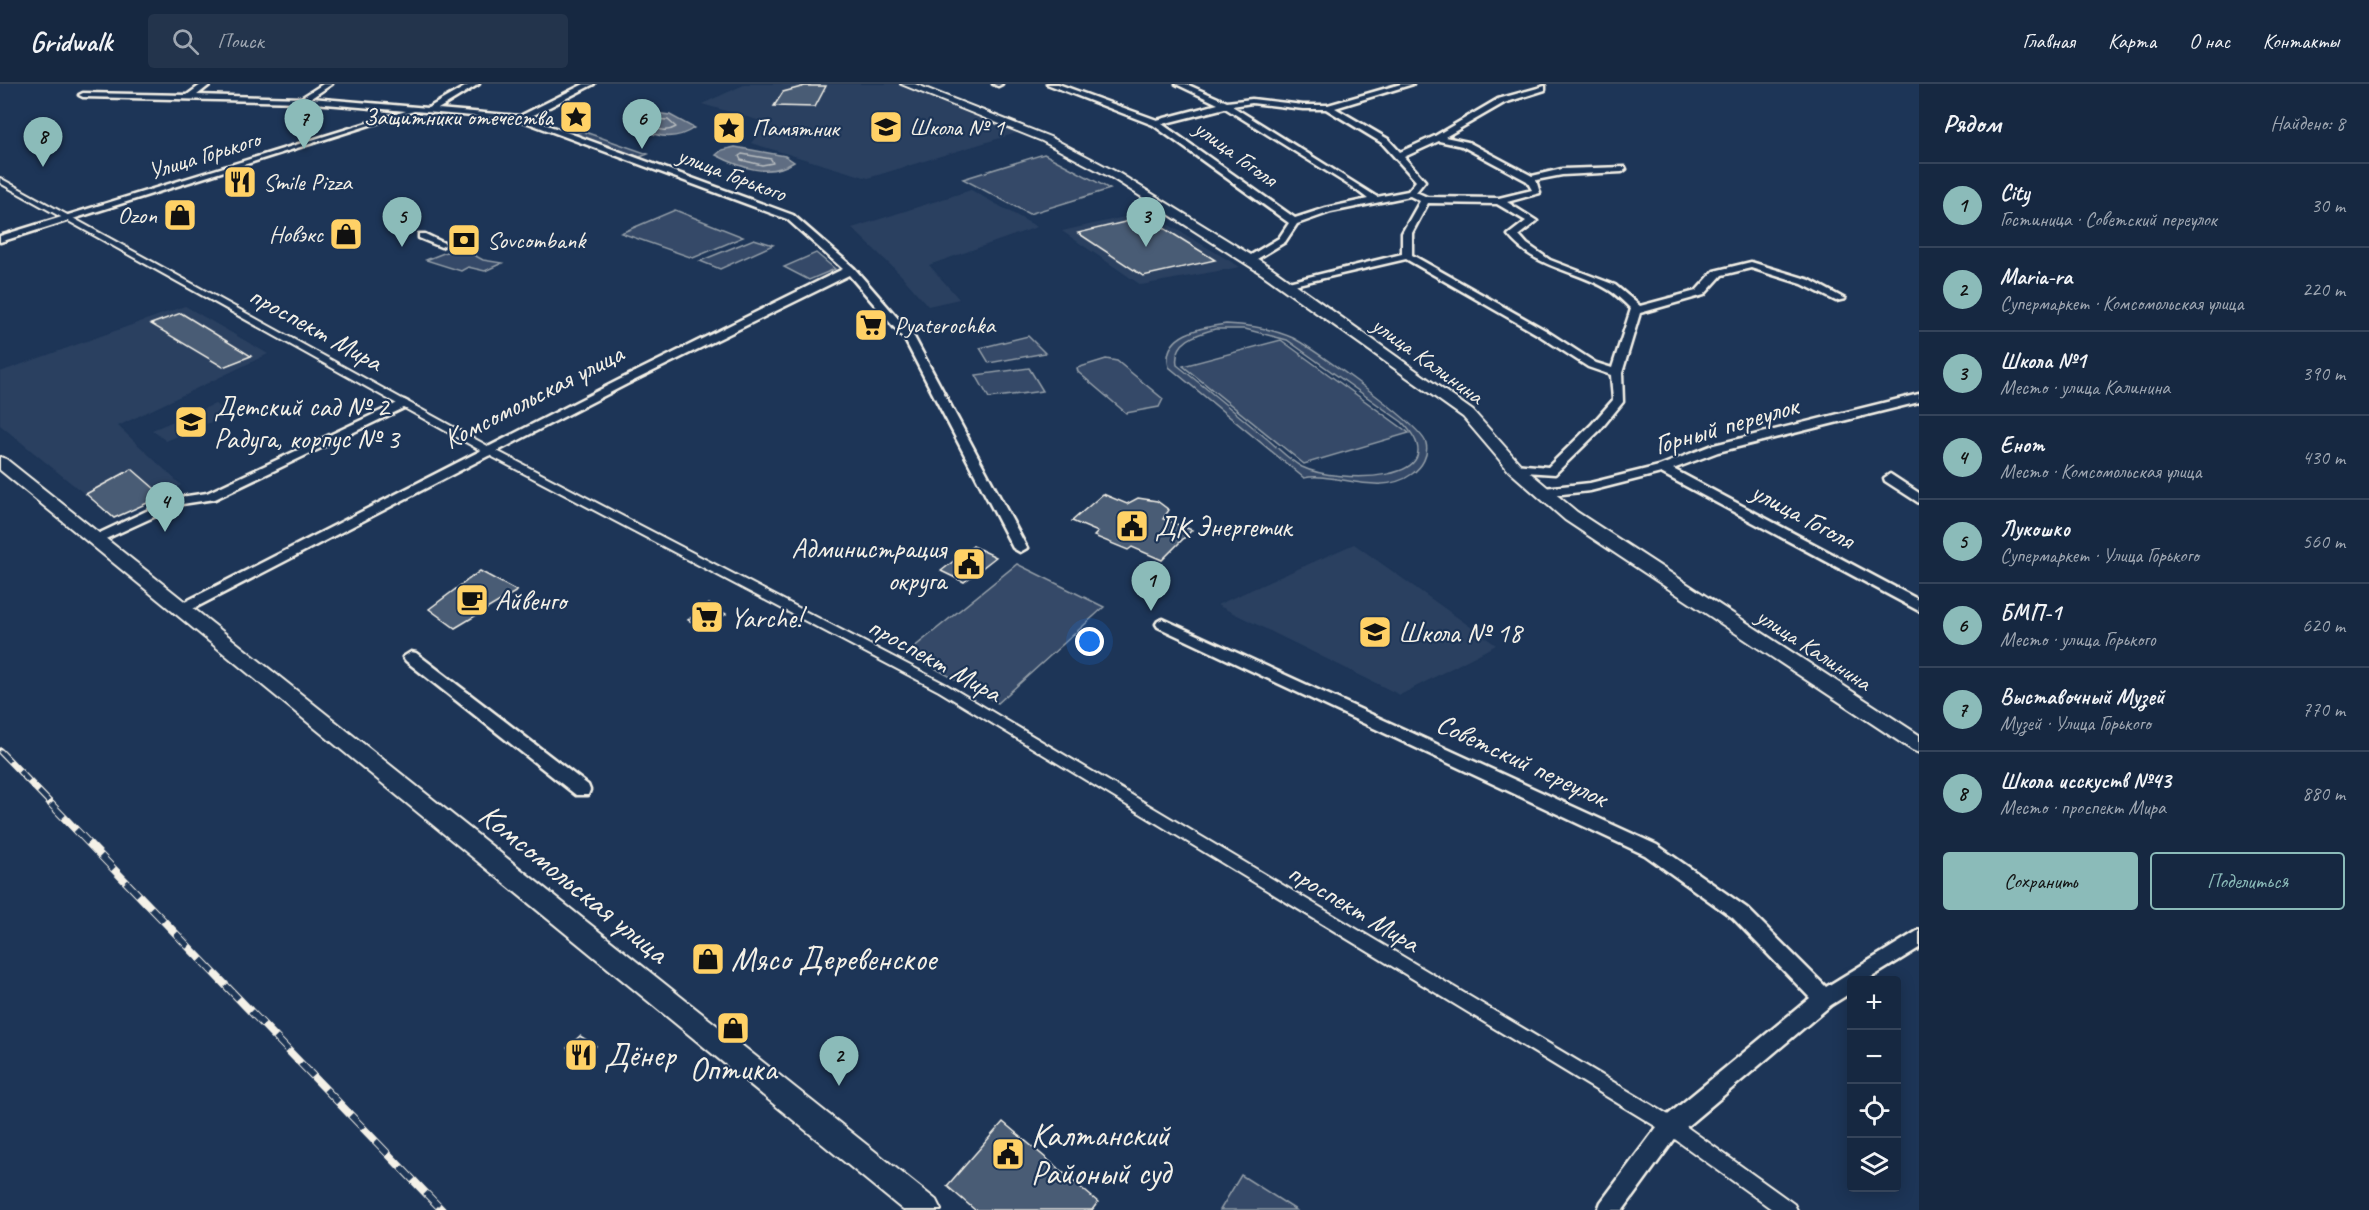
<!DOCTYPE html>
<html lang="ru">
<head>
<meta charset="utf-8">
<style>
	:root { --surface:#162841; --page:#23344c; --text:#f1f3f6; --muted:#9ea6b1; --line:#35445a; --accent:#8bbbb9 }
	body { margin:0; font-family:Caveat,sans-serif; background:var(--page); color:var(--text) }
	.controls { position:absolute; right:18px; bottom:18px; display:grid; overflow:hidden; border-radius:6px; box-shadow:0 3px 15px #0003 }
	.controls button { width:54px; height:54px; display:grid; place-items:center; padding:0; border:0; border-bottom:2px solid var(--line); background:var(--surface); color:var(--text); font:30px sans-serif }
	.you { position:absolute; left:1090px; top:558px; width:21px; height:21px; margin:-15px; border:4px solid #fff; border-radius:50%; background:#1a73e8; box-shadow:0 0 0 9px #1a73e833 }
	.badge { display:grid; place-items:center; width:39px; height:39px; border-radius:50%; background:var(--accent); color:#111; font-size:20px; font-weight:700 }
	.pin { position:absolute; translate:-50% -50px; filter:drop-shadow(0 2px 3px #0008) }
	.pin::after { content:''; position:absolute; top:32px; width:21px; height:18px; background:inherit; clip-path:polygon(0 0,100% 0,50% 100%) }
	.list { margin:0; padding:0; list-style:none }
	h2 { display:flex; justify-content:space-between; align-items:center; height:78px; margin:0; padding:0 24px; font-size:26px }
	h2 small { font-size:20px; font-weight:400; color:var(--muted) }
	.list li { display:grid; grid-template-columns:39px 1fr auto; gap:18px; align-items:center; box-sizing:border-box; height:84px; padding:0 24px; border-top:2px solid var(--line) }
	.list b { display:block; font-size:22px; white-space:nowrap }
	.list p { margin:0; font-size:20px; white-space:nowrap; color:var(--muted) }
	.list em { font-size:20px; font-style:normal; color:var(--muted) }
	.actions { display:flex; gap:12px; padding:18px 24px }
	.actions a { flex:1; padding:14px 0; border:2px solid var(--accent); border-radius:6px; text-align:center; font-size:21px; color:var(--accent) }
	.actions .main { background:var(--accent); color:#111 }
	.icon { flex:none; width:33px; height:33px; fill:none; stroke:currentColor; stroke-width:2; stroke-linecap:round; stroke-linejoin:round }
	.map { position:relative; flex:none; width:1919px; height:1126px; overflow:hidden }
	header { display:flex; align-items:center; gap:36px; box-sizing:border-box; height:84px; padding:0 30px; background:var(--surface); border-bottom:2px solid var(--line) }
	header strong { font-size:28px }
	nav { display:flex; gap:33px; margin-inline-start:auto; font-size:21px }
	.search { width:420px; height:54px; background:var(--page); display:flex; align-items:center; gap:15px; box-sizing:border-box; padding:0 21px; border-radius:6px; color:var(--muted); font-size:22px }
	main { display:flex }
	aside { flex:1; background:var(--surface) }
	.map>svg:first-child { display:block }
</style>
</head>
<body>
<header>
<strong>Gridwalk</strong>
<div class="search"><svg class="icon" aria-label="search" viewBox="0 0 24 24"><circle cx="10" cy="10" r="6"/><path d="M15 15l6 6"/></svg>Поиск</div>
<nav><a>Главная</a><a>Карта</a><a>О нас</a><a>Контакты</a></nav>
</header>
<main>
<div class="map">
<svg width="1919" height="1126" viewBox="0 0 1919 1126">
	<rect width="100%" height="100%" fill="#1d3557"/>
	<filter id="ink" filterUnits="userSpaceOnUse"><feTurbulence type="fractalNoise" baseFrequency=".0167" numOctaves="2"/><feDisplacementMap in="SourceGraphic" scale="12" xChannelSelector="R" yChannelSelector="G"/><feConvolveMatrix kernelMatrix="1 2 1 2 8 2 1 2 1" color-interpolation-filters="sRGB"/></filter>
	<g filter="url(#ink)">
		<g fill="#2a4060">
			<polygon points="746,0 900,0 1020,48 868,94 751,59 768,39 702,20"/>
			<polygon points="971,106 1037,143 929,181 959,215 928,222 901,191 852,144"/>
			<polygon points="1147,128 1240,183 1141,201 1062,147"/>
			<polygon points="185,222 268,270 118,342 181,401 114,434 0,341 0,288"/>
			<polygon points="215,320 230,330 166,357 152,346"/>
			<polygon points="1354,460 1496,561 1400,611 1217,521"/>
		</g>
		<g fill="#354a67" stroke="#949ea8" stroke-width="1.5" fill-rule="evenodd">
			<polygon points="582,47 648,70 640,73 573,51"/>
			<polygon points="1044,70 1110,105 1029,130 963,95"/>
			<polygon points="675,126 743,153 693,174 621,149"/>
			<polygon points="754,155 773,161 720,185 700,177"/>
			<polygon points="459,163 483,176 502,179 485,187 468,183 461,187 426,176"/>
			<polygon points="816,169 835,185 809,196 784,183"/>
			<path d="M1226 240C1249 241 1271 244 1293 254 1314 265 1420 340 1426 359 1429 371 1422 383 1412 390 1379 414 1334 387 1304 394L1169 283C1161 250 1202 243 1226 240ZM1215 245H1245L1287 256 1402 338C1462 400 1336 400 1302 383 1289 376 1277 363 1266 354 1236 329 1207 305 1177 281 1173 257 1197 250 1215 245Z"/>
			<polygon points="1028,252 1045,269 989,279 980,264"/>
			<polygon points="1281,256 1409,349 1304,380 1183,282"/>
			<polygon points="1106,275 1117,277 1163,315 1159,323 1126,329 1078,288 1077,284"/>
			<polygon points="1029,284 1043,307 989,314 976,291"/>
			<polygon points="1017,480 1104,523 998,619 907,569"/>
			<polygon points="1241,1091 1296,1126 1220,1126"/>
		</g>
		<g fill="#5e6d82" stroke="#9aa2ab" stroke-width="1.5">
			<path d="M654 29 670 31 694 44C674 58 649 54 633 36Z"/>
			<path d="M735 63 785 72 794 78C769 94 741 84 716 71L722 66Z"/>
		</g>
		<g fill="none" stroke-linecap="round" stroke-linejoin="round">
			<g stroke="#b8bcbf" stroke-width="1.5">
				<path d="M651 35 668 36 676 43C666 49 658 46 649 40Z"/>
				<polygon points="742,70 771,75 773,79 762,81 741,76 739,72"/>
			</g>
		</g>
		<g fill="#485b74" stroke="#f4f1e8" stroke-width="1.5">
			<polygon points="805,2 826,2 815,23 774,22 783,8"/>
			<polygon points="1146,133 1215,176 1143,192 1078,149"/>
			<polygon points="181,229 251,272 223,283 151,240"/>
			<polygon points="132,385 163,412 114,434 86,410"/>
			<polygon points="1103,410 1127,420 1138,414 1157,417 1169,426 1163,435 1192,446 1162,476 1132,463 1128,466 1094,452 1098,448 1072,437"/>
			<polygon points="973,462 996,473 964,498 941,487"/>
			<polygon points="480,487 517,507 455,544 429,525"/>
			<polygon points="709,520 726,530 705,545 688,536"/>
			<polygon points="580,952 596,962 581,977 567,964"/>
			<polygon points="1003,1038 1098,1118 1092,1126 975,1126 947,1102"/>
		</g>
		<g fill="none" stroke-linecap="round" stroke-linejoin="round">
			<defs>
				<polygon id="pedestrian" points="0,94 495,366 947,601 1677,1036 1794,1120 1797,1126 1773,1126 1665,1048 939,607 487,370 0,99"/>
				<g id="minor">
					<polygon points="202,0 211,0 197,11 301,14 323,0 332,0 311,14 428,24 470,0 479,0 438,25 520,32 584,0 594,0 528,34 793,131 854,184 914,253 1027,464 1020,468 1013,464 905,256 849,191 627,300 185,529 175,529 173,526 175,523 619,296 843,185 787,135 520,36 414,27 0,158 0,152 406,27 303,18 83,13 79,11 83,9 187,11"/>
					<polygon points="993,0 1002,0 998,2"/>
					<path d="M1047 0H1058L1157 36 1218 20 1176 0H1186L1227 18 1252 15 1303 21H1328L1401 0H1413L1335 24 1388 55 1400 68 1435 52 1498 15 1545 2V6L1504 19 1445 53 1468 58 1532 92 1562 85 1625 83 1626 85 1622 88 1562 91 1536 96 1540 109 1507 118 1537 137 1519 151 1527 160 1550 176 1615 201 1640 222 1696 207 1714 187 1751 178 1810 196 1845 215 1836 217 1802 200 1751 184 1722 191 1704 211 1640 229 1622 289 1623 318 1600 346 1555 390 1511 387 1509 384 1515 380 1548 383 1592 340 1613 316 1611 291 1588 283 1537 250 1406 175 1285 203 1280 200 1402 170V149L1420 117 1410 112 1331 128 1297 140 1285 158 1252 178H1246V174L1279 154 1289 139 1153 41ZM1252 19 1303 25H1326L1382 59 1416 97 1408 107 1377 113 1232 22ZM1225 24 1355 105 1368 115 1326 124 1295 134 1162 40ZM1439 57 1462 62 1527 97 1532 106 1499 114 1427 113 1416 108 1425 97 1404 73ZM1428 119 1497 120 1526 137 1508 151C1535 185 1575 185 1609 206 1617 211 1624 218 1631 225L1612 284 1596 279 1545 246 1412 171V149Z"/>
					<polygon points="419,150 425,150 446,160 441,163 419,154"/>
					<polygon points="1919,310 1919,318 1718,368 1673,385 1919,516 1919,527 1661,389 1590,407 1544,412 1538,408 1544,404 1590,399 1659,382 1710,362"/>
					<polygon points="404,316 408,318 408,322 215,415 182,420 99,458 89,458 87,455 174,414 207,409"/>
					<polygon points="1890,390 1919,409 1919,419 1885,397 1884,394"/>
					<polygon points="1163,535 1657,761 1747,824 1826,903 1919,846 1919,864 1867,896 1852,896 1852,908 1831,921 1679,1049 1623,1126 1598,1126 1601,1118 1663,1035 1810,914 1733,834 1645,771 1158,543 1156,540 1158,537"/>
					<polygon points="411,568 416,569 588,701 590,706 588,711 576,711 406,577 403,573"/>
				</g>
				<g id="tertiary">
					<polygon points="901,0 915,0 1050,53 1120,90 1272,184 1473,327 1521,381 1577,428 1919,651 1919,669 1912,666 1565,436 1509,387 1463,333 1262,190 1112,94 1042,57"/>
					<polygon points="0,373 6,375 936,1116 941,1126 903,1126 0,386"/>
				</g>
			</defs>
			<use href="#pedestrian" stroke="#f4f1e8" stroke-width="4"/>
			<use href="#minor" stroke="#f4f1e8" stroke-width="5"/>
			<use href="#tertiary" stroke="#f4f1e8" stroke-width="4"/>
			<use href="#pedestrian" fill="#1d3557" fill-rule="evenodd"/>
			<use href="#minor" fill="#1d3557" fill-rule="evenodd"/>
			<use href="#tertiary" fill="#1d3557" fill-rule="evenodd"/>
			<defs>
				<polyline id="rail-far1" points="0,667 53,722"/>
				<polyline id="rail" points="51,720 442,1126"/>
			</defs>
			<use href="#rail-far1" stroke="#f4f1e8" stroke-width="7"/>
			<use href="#rail" stroke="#f4f1e8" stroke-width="8"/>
			<use href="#rail-far1" stroke="#1d3557" stroke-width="4.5" stroke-dasharray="14" stroke-linecap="butt"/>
			<use href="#rail" stroke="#1d3557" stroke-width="6" stroke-dasharray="18" stroke-linecap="butt"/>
		</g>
	</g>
	<defs>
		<symbol id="sight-square" viewBox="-11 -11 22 22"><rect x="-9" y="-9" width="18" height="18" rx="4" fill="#ffd166" stroke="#1d3557"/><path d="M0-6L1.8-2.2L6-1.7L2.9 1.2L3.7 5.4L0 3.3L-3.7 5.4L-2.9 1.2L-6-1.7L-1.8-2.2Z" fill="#111"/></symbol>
		<symbol id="school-square" viewBox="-11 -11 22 22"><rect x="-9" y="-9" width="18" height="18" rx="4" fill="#ffd166" stroke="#1d3557"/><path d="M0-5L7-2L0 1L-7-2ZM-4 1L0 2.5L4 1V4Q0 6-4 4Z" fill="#111"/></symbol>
		<symbol id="restaurant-square" viewBox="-11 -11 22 22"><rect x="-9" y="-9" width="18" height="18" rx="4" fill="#ffd166" stroke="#1d3557"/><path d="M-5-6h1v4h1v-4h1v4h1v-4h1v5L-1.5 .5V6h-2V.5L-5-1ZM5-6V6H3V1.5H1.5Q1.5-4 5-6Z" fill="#111"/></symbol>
		<symbol id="shop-square" viewBox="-11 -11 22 22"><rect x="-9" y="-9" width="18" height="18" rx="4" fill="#ffd166" stroke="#1d3557"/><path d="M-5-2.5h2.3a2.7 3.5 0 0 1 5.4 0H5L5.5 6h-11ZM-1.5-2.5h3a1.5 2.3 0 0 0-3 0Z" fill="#111"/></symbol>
		<symbol id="bank-square" viewBox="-11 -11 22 22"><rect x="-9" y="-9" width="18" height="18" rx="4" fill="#ffd166" stroke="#1d3557"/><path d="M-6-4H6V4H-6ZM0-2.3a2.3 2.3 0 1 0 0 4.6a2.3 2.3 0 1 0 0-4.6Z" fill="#111"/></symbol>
		<symbol id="supermarket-square" viewBox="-11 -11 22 22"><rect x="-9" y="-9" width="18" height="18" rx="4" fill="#ffd166" stroke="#1d3557"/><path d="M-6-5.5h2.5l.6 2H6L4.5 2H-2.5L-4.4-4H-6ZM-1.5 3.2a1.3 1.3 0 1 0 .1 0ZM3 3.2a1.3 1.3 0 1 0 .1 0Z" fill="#111"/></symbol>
		<symbol id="civic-square" viewBox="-11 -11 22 22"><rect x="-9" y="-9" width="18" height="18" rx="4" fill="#ffd166" stroke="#1d3557"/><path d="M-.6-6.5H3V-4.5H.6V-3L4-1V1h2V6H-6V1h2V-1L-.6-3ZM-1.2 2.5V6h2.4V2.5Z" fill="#111"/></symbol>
		<symbol id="cafe-square" viewBox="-11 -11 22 22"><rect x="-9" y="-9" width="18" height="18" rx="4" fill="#ffd166" stroke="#1d3557"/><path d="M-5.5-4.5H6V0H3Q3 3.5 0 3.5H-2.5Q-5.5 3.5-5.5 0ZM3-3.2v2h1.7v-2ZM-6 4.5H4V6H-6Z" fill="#111"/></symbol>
	</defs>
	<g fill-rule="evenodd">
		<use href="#sight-square" x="557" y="14" width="38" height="38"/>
		<use href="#school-square" x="867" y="24" width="38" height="38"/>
		<use href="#sight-square" x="710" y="25" width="38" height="38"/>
		<use href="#restaurant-square" x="221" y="79" width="38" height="38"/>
		<use href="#shop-square" x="161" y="112" width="38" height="38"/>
		<use href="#shop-square" x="327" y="131" width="38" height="38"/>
		<use href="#bank-square" x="445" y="137" width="38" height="38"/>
		<use href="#supermarket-square" x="852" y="222" width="38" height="38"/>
		<use href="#school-square" x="172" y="319" width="38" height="38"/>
		<use href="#civic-square" x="1113" y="423" width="38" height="38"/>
		<use href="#civic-square" x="950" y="461" width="38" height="38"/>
		<use href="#cafe-square" x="453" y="497" width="38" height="38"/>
		<use href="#supermarket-square" x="688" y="514" width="38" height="38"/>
		<use href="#school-square" x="1356" y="529" width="38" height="38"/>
		<use href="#shop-square" x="689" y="856" width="38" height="38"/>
		<use href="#shop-square" x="714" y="925" width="38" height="38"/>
		<use href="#restaurant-square" x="562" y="952" width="38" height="38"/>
		<use href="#civic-square" x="989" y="1051" width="38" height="38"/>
	</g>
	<g text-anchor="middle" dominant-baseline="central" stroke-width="4.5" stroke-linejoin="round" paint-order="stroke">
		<g font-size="24" fill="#f4f1e8" stroke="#1d3557" text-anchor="start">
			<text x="553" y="33" text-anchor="end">Защитники отечества</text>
			<text x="909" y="43">Школа № 1</text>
			<text x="752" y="44">Памятник</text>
			<text x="263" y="98">Smile Pizza</text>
			<text x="157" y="131" text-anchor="end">Ozon</text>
			<text x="323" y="150" text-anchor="end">Новэкс</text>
			<text x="487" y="156">Sovcombank</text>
			<text x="894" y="241">Pyaterochka</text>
		</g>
		<g font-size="24" fill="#f4f1e8" stroke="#1d3557">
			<text transform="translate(1236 69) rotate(36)">улица Гоголя</text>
			<text transform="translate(204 71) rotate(-17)">Улица Горького</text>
			<text transform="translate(732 90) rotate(21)">улица Горького</text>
			<text transform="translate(1428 276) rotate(36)">улица Калинина</text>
			<text transform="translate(1814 565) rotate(33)">улица Калинина</text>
		</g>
		<g font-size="28" fill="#f4f1e8" stroke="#1d3557">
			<text transform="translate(316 244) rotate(29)">проспект Мира</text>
			<text transform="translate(533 312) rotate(-27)">Комсомольская улица</text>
			<text transform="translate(1726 341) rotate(-16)">Горный переулок</text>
			<text transform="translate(1803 431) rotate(28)">улица Гоголя</text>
			<text transform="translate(935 575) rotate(29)">проспект Мира</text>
			<text transform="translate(1522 676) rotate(25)">Советский переулок</text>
			<text transform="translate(1354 823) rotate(31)">проспект Мира</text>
		</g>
		<g font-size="28" fill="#f4f1e8" stroke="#1d3557" text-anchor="start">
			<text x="214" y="322">Детский сад № 2<tspan x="214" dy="32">Радуга, корпус № 3</tspan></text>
			<text x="1155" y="442">ДК Энергетик</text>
			<text x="946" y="464" text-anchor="end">Администрация<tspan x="946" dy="32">округа</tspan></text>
			<text x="495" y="516">Айвенго</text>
			<text x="730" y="533">Yarche!</text>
			<text x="1398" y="548">Школа № 18</text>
		</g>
		<g font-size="33" fill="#f4f1e8" stroke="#1d3557">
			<text transform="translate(574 799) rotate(39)">Комсомольская улица</text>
		</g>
		<g font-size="33" fill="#f4f1e8" stroke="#1d3557" text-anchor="start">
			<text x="731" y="875">Мясо Деревенское</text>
			<text x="604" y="971">Дёнер</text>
			<text x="733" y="985" text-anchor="middle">Оптика</text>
			<text x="1031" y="1051">Калтанский<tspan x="1031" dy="38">Районый суд</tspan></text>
		</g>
	</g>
</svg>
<div class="controls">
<button>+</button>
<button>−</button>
<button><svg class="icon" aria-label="locate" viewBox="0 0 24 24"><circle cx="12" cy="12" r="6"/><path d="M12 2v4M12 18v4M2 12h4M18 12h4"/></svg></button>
<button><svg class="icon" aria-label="layers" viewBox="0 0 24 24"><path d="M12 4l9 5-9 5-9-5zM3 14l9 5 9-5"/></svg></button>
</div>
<div class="you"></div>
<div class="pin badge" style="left:1151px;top:527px">1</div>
<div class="pin badge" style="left:839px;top:1002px">2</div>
<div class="pin badge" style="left:1146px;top:163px">3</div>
<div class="pin badge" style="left:165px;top:448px">4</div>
<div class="pin badge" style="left:402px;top:163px">5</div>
<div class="pin badge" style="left:642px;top:65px">6</div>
<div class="pin badge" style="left:304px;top:65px">7</div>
<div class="pin badge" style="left:43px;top:83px">8</div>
</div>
<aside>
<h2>Рядом<small>Найдено: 8</small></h2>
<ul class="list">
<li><span class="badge">1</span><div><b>City</b><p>Гостиница · Советский переулок</p></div><em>30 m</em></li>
<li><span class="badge">2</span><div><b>Maria-ra</b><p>Супермаркет · Комсомольская улица</p></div><em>220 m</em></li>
<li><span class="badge">3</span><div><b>Школа №1</b><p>Место · улица Калинина</p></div><em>390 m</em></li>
<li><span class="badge">4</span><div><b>Енот</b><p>Место · Комсомольская улица</p></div><em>430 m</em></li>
<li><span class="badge">5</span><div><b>Лукошко</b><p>Супермаркет · Улица Горького</p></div><em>560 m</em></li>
<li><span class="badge">6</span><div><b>БМП-1</b><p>Место · улица Горького</p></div><em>620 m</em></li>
<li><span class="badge">7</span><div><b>Выставочный Музей</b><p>Музей · Улица Горького</p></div><em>770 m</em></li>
<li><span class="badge">8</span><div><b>Школа исскуств №43</b><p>Место · проспект Мира</p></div><em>880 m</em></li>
</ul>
<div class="actions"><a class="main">Сохранить</a><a>Поделиться</a></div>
</aside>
</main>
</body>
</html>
